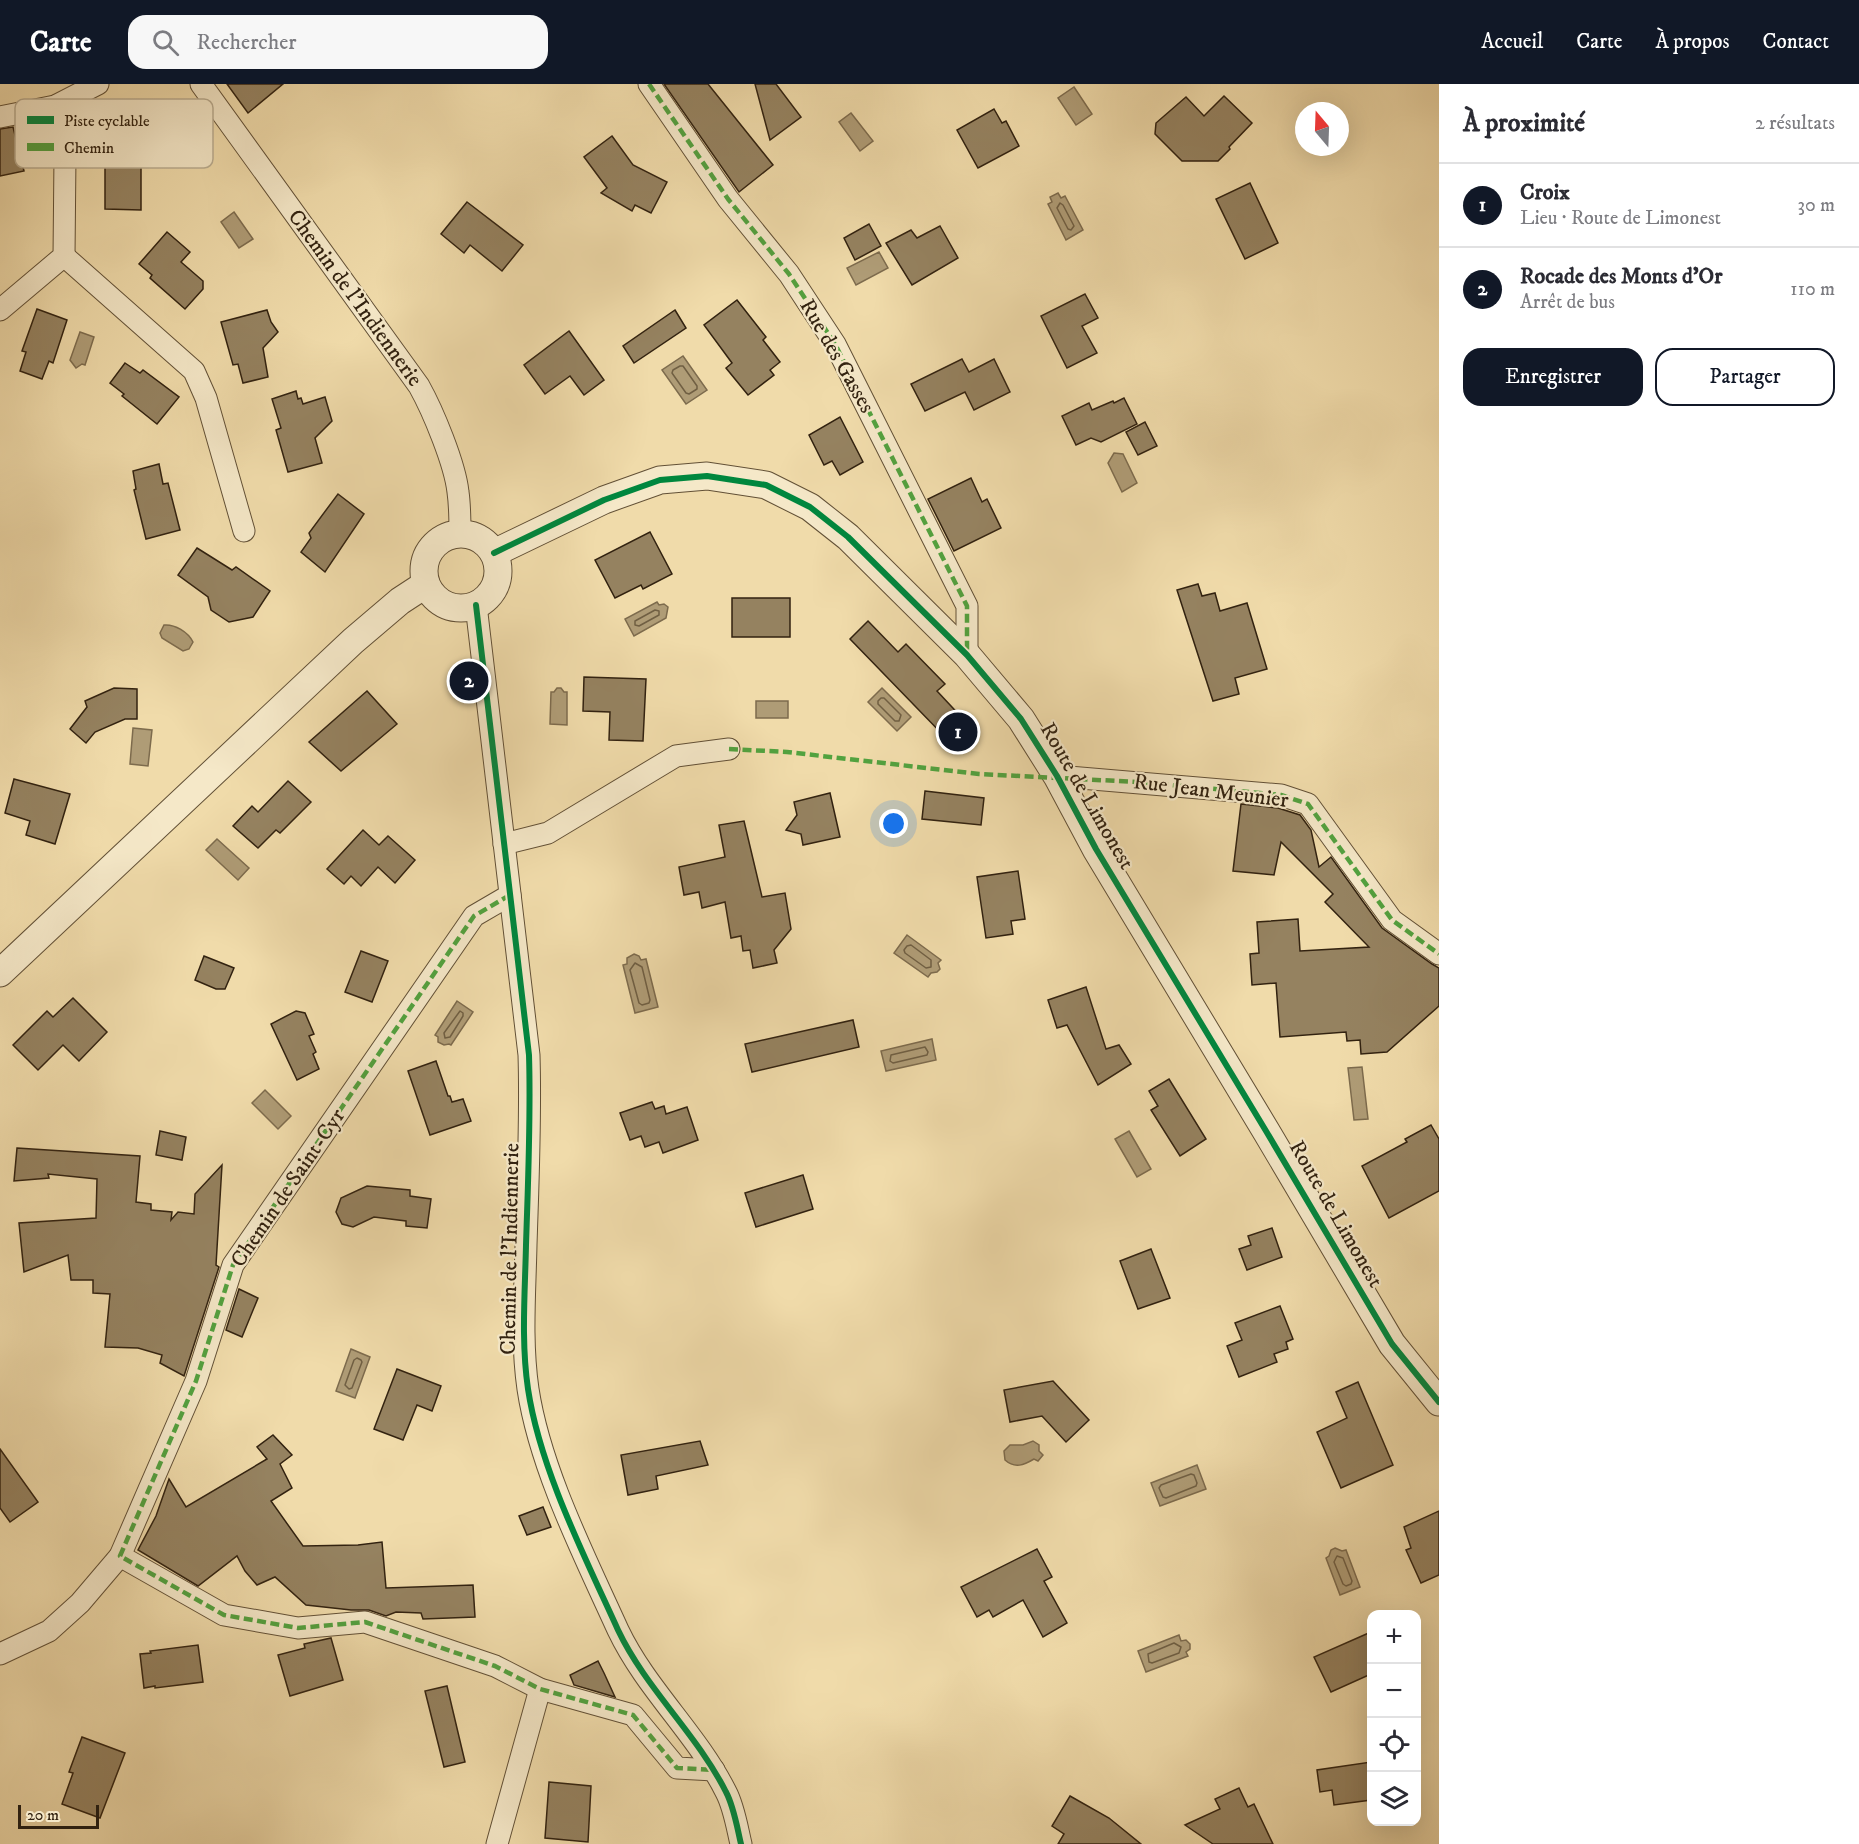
<!DOCTYPE html>
<html lang="fr">
<head>
<meta charset="utf-8">
<style>
	:root { --surface:#fff; --page:#f7f7f7; --text:#2b2b33; --muted:#7c7c81; --line:#e1e1e2; --accent:#111827 }
	body { margin:0; font-family:"IM FELL DW Pica",serif; background:var(--page); color:var(--text) }
	.controls { position:absolute; right:18px; bottom:18px; display:grid; overflow:hidden; border-radius:12px; box-shadow:0 6px 24px #0002 }
	.controls button { width:54px; height:54px; display:grid; place-items:center; padding:0; border:0; border-bottom:2px solid var(--line); background:var(--surface); color:var(--text); font:30px sans-serif }
	.compass { position:absolute; left:1295px; top:18px; width:54px; height:54px; border-radius:50%; background:var(--surface); box-shadow:0 6px 24px #0002; rotate:341deg }
	.scale { position:absolute; left:18px; bottom:15px; width:81px; box-sizing:border-box; padding-left:6px; border:3px solid #322210; border-top:0; font-size:16px; line-height:21px; white-space:nowrap; color:#322210; -webkit-text-stroke:4px #f5e8c8; paint-order:stroke }
	.you { position:absolute; left:894px; top:740px; width:21px; height:21px; margin:-15px; border:4px solid #fff; border-radius:50%; background:#1a73e8; box-shadow:0 0 0 9px #1a73e833 }
	.badge { display:grid; place-items:center; width:39px; height:39px; border-radius:50%; background:var(--accent); color:#fff; font-size:20px; font-weight:700 }
	.pin { position:absolute; translate:-50% -50%; border:3px solid #fff; box-shadow:0 2px 6px #0006 }
	.list { margin:0; padding:0; list-style:none }
	h2 { display:flex; justify-content:space-between; align-items:center; height:78px; margin:0; padding:0 24px; font-size:26px }
	h2 small { font-size:20px; font-weight:400; color:var(--muted) }
	.list li { display:grid; grid-template-columns:39px 1fr auto; gap:18px; align-items:center; box-sizing:border-box; height:84px; padding:0 24px; border-top:2px solid var(--line) }
	.list b { display:block; font-size:22px; white-space:nowrap }
	.list p { margin:0; font-size:20px; white-space:nowrap; color:var(--muted) }
	.list em { font-size:20px; font-style:normal; color:var(--muted) }
	.actions { display:flex; gap:12px; padding:18px 24px }
	.actions a { flex:1; padding:14px 0; border:2px solid var(--accent); border-radius:18px; text-align:center; font-size:21px; color:var(--accent) }
	.actions .main { background:var(--accent); color:#fff }
	.icon { flex:none; width:33px; height:33px; fill:none; stroke:currentColor; stroke-width:2; stroke-linecap:round; stroke-linejoin:round }
	.map { position:relative; flex:none; width:1439px; height:1760px; overflow:hidden }
	header { display:flex; align-items:center; gap:36px; box-sizing:border-box; height:84px; padding:0 30px; background:var(--accent); color:#fff }
	header strong { font-size:28px }
	nav { display:flex; gap:33px; margin-inline-start:auto; font-size:21px }
	.search { width:420px; height:54px; background:var(--page); display:flex; align-items:center; gap:15px; box-sizing:border-box; padding:0 21px; border-radius:18px; color:var(--muted); font-size:22px }
	main { display:flex }
	aside { flex:1; background:var(--surface) }
	.map>svg:first-child { display:block }
</style>
</head>
<body>
<header>
<strong>Carte</strong>
<div class="search"><svg class="icon" aria-label="search" viewBox="0 0 24 24"><circle cx="10" cy="10" r="6"/><path d="M15 15l6 6"/></svg>Rechercher</div>
<nav><a>Accueil</a><a>Carte</a><a>À propos</a><a>Contact</a></nav>
</header>
<main>
<div class="map">
<svg width="1439" height="1760" viewBox="0 0 1439 1760">
	<rect width="100%" height="100%" fill="#f0dbaa"/>
	<filter id="stains"><feTurbulence type="fractalNoise" baseFrequency=".00333" numOctaves="4"/><feColorMatrix values="0 0 0 0 .2 0 0 0 0 .09 0 0 0 0 .02 0 0 0 .5 -.17"/></filter>
	<radialGradient id="worn" r=".72"><stop offset=".6" stop-color="#630" stop-opacity="0"/><stop offset="1" stop-color="#630" stop-opacity=".3"/></radialGradient>
	<g fill="#af9c76" stroke="#7d6b4d" stroke-width="1.5">
		<polygon points="1074,3 1092,30 1076,41 1058,14"/>
		<polygon points="851,29 873,57 860,67 839,38"/>
		<polygon points="1058,109 1061,114 1065,112 1083,146 1066,156 1048,120 1052,118 1050,113"/>
		<polygon points="234,128 253,155 239,164 221,138"/>
		<polygon points="879,168 888,184 856,201 847,184"/>
		<polygon points="80,248 94,253 85,281 82,280 76,284 70,276"/>
		<polygon points="683,272 707,306 686,320 662,286"/>
		<polygon points="1114,369 1123,370 1137,399 1122,408 1108,379"/>
		<polygon points="657,518 659,521 664,520 668,523 666,534 634,552 625,535"/>
		<path d="M164 541C175 540 188 548 193 558L189 565 183 567 162 554 160 549Z"/>
		<polygon points="557,604 561,604 564,608 567,608 567,641 550,640 551,608 554,608"/>
		<polygon points="882,604 911,633 897,647 868,618"/>
		<polygon points="788,617 788,634 756,634 756,617"/>
		<polygon points="133,644 152,646 148,682 130,680"/>
		<polygon points="217,755 249,784 238,796 206,766"/>
		<polygon points="907,851 941,876 938,879 940,885 937,888 931,889 928,893 894,869"/>
		<polygon points="634,870 639,872 641,876 646,875 658,923 635,929 623,881 627,880 627,874"/>
		<polygon points="457,917 473,928 451,961 449,960 444,961 438,958 438,953 435,951"/>
		<polygon points="932,955 936,976 886,987 881,967"/>
		<polygon points="1362,983 1368,1035 1354,1036 1348,984"/>
		<polygon points="265,1006 291,1032 278,1045 252,1019"/>
		<polygon points="1129,1047 1151,1085 1137,1093 1115,1055"/>
		<polygon points="351,1265 370,1273 355,1314 336,1307"/>
		<path d="M1033 1357 1039 1361V1367L1043 1371 1038 1377 1034 1375C1024 1381 1015 1385 1005 1376L1004 1367 1010 1361H1023Z"/>
		<polygon points="1197,1381 1206,1405 1160,1422 1151,1399"/>
		<polygon points="1335,1464 1342,1467 1346,1466 1360,1503 1340,1511 1326,1474 1329,1472 1331,1466"/>
		<polygon points="1179,1551 1181,1557 1186,1556 1190,1560 1190,1565 1186,1568 1188,1572 1146,1588 1138,1567"/>
	</g>
	<g fill="none" stroke-linecap="round" stroke-linejoin="round">
		<g stroke="#705f43" stroke-width="1.5">
			<polygon points="1060,119 1063,121 1074,142 1071,146 1068,145 1057,124"/>
			<polygon points="680,282 683,282 697,302 697,305 689,310 686,309 672,289 673,286"/>
			<polygon points="655,526 659,527 659,531 639,542 635,541 635,537"/>
			<polygon points="881,614 884,614 901,631 899,637 895,637 878,620 878,617"/>
			<polygon points="907,862 911,861 931,876 931,883 926,884 905,869 904,866"/>
			<polygon points="635,879 642,883 650,916 649,919 642,921 639,919 630,886"/>
			<polygon points="460,927 463,929 463,932 450,953 445,954 444,949"/>
			<polygon points="925,963 928,968 927,971 893,979 890,977 891,971"/>
			<polygon points="357,1274 361,1276 362,1278 352,1304 349,1305 345,1301 354,1276"/>
			<polygon points="1191,1390 1194,1391 1197,1399 1196,1402 1166,1414 1163,1413 1159,1404 1161,1401"/>
			<polygon points="1337,1472 1343,1474 1352,1497 1351,1500 1346,1502 1343,1500 1334,1478"/>
			<polygon points="1174,1559 1181,1563 1179,1569 1152,1579 1149,1578 1148,1570"/>
		</g>
	</g>
	<g fill="#958260" stroke="#322210" stroke-width="1.5">
		<polygon points="227,0 283,0 248,29"/>
		<polygon points="664,0 708,0 773,81 739,108"/>
		<polygon points="755,0 776,0 801,33 770,56"/>
		<polygon points="1224,12 1252,39 1229,63 1230,65 1218,77 1182,77 1155,50 1156,39 1186,13 1204,32"/>
		<polygon points="994,25 1002,39 1006,37 1019,62 978,84 957,46"/>
		<polygon points="13,43 24,87 0,92 0,45"/>
		<polygon points="612,52 633,81 667,98 651,129 635,121 632,127 601,109 607,104 584,73"/>
		<polygon points="111,55 138,56 138,76 141,76 141,126 105,125 105,75 111,75"/>
		<polygon points="1250,99 1278,159 1245,175 1216,115"/>
		<polygon points="467,118 523,161 502,187 470,161 464,169 441,150"/>
		<polygon points="869,140 881,162 855,176 844,154"/>
		<polygon points="940,142 958,174 912,201 886,159 911,146 917,154"/>
		<polygon points="167,148 190,168 181,178 203,197 203,205 185,225 150,194 152,191 139,180"/>
		<polygon points="1085,210 1098,234 1082,242 1097,269 1067,284 1041,232"/>
		<polygon points="737,216 766,253 763,256 780,278 770,286 774,291 748,311 726,284 732,279 704,241"/>
		<polygon points="37,225 67,236 53,279 49,277 42,295 20,287 26,268 22,267"/>
		<polygon points="267,226 271,238 278,248 263,264 268,293 243,299 238,280 233,281 221,238"/>
		<polygon points="675,226 686,244 634,279 623,262"/>
		<polygon points="569,247 604,296 584,311 570,292 545,310 524,281"/>
		<polygon points="962,275 969,288 994,275 1010,308 974,326 965,308 925,327 911,300"/>
		<polygon points="125,279 140,289 143,286 179,313 157,340 122,312 124,310 110,299"/>
		<polygon points="296,307 298,315 301,314 303,320 325,313 332,337 315,354 322,379 288,388 276,346 281,344 272,315"/>
		<polygon points="1124,314 1137,340 1101,358 1091,354 1076,361 1062,332 1089,319 1092,326 1113,317 1114,319"/>
		<polygon points="840,333 863,378 840,391 832,377 824,381 809,351"/>
		<polygon points="1145,338 1157,362 1138,371 1126,348"/>
		<polygon points="159,380 163,400 168,399 180,446 146,455 134,406 136,405 133,387"/>
		<polygon points="971,394 982,418 987,415 1001,444 954,467 928,415"/>
		<polygon points="338,410 364,430 325,488 301,468 311,454 309,449"/>
		<polygon points="650,448 672,490 643,505 641,501 615,514 595,476"/>
		<polygon points="197,464 232,486 236,483 270,507 253,533 229,538 211,526 208,513 178,491"/>
		<polygon points="1198,500 1202,512 1215,509 1220,527 1247,519 1267,585 1235,594 1239,610 1213,617 1177,506"/>
		<rect x="732" y="514" width="58" height="39"/>
		<polygon points="868,537 898,568 906,560 945,600 937,607 965,637 946,654 850,555"/>
		<polygon points="584,593 646,595 643,657 609,656 610,628 583,627"/>
		<polygon points="114,604 137,605 137,635 125,635 95,648 86,659 70,645 87,623 85,617"/>
		<polygon points="367,607 397,640 341,687 309,658"/>
		<polygon points="14,695 70,710 55,760 26,751 30,737 5,729"/>
		<polygon points="288,697 311,718 280,749 276,746 258,764 233,742 252,722 258,728"/>
		<polygon points="925,707 984,714 981,741 922,735"/>
		<polygon points="830,709 840,753 803,761 801,750 786,746 797,731 794,718"/>
		<polygon points="1241,720 1278,724 1300,731 1311,746 1319,783 1331,773 1382,844 1432,880 1439,884 1439,922 1387,968 1361,970 1360,956 1347,957 1346,948 1280,953 1276,899 1252,901 1250,870 1259,869 1257,838 1298,835 1300,867 1369,863 1325,818 1333,810 1281,758 1274,791 1233,787"/>
		<polygon points="744,737 762,813 785,809 791,845 774,866 777,879 753,884 750,866 743,867 741,852 731,854 725,818 702,824 699,808 684,811 679,783 725,773 719,741"/>
		<polygon points="363,746 379,761 388,752 415,776 395,799 378,783 361,802 351,792 344,800 327,785"/>
		<polygon points="1018,787 1025,835 1011,837 1013,850 986,854 977,793"/>
		<polygon points="361,867 388,877 372,918 345,908"/>
		<polygon points="204,872 234,884 225,905 216,905 195,896"/>
		<polygon points="1086,903 1106,965 1119,961 1131,980 1098,1001 1067,941 1057,944 1048,916"/>
		<polygon points="73,914 107,948 79,977 63,961 38,986 13,961 47,927 53,933"/>
		<polygon points="296,927 305,929 314,950 309,952 316,968 313,970 319,985 297,996 271,940"/>
		<polygon points="853,936 859,963 752,988 745,960"/>
		<polygon points="436,977 448,1012 450,1012 452,1018 463,1015 471,1037 430,1051 408,987"/>
		<polygon points="1169,995 1206,1055 1180,1072 1151,1026 1158,1022 1149,1007"/>
		<polygon points="652,1018 655,1025 664,1022 666,1030 687,1023 698,1056 663,1069 659,1058 645,1063 641,1052 630,1056 620,1029"/>
		<polygon points="1431,1041 1439,1055 1439,1107 1389,1134 1362,1082 1407,1058 1405,1055"/>
		<polygon points="160,1047 186,1053 182,1076 156,1071"/>
		<polygon points="17,1064 140,1072 136,1118 151,1120 151,1126 172,1128 171,1136 178,1128 194,1130 195,1110 222,1081 216,1181 219,1183 184,1292 160,1279 162,1271 138,1264 105,1263 110,1210 93,1209 93,1196 71,1196 68,1171 24,1188 19,1139 96,1134 97,1095 48,1090 49,1094 14,1097"/>
		<polygon points="803,1091 813,1125 756,1143 745,1109"/>
		<polygon points="367,1102 410,1106 410,1112 431,1115 427,1144 406,1142 406,1137 374,1133 353,1143 342,1140 336,1128 341,1114"/>
		<polygon points="1272,1144 1282,1173 1247,1186 1239,1165 1251,1161 1248,1152"/>
		<polygon points="1151,1165 1170,1214 1138,1225 1120,1177"/>
		<polygon points="239,1205 258,1214 242,1253 226,1246"/>
		<polygon points="1280,1222 1293,1255 1286,1258 1288,1265 1274,1270 1277,1278 1239,1293 1227,1262 1242,1256 1235,1239"/>
		<polygon points="397,1285 441,1302 432,1327 417,1321 403,1356 374,1345"/>
		<polygon points="1053,1297 1089,1336 1066,1358 1042,1332 1010,1338 1004,1306"/>
		<polygon points="1358,1298 1393,1381 1341,1404 1317,1348 1347,1334 1336,1308"/>
		<polygon points="273,1351 292,1371 280,1380 292,1404 271,1417 303,1462 358,1461 382,1458 386,1504 473,1501 475,1533 423,1535 421,1529 396,1528 386,1532 369,1526 351,1526 306,1521 275,1493 257,1501 245,1487 237,1472 198,1502 138,1466 156,1432 169,1395 186,1423 267,1375 257,1363"/>
		<polygon points="700,1357 708,1381 656,1392 658,1405 628,1411 621,1371"/>
		<polygon points="0,1365 38,1418 10,1438 0,1424"/>
		<polygon points="543,1423 551,1443 527,1451 519,1432"/>
		<polygon points="1439,1427 1439,1491 1421,1499 1406,1466 1411,1464 1404,1443"/>
		<polygon points="1037,1465 1052,1493 1044,1497 1067,1539 1043,1553 1023,1516 993,1533 989,1526 977,1533 961,1503"/>
		<polygon points="1371,1548 1371,1590 1331,1608 1314,1573"/>
		<polygon points="331,1554 343,1596 290,1612 278,1571 305,1564 304,1560"/>
		<polygon points="198,1561 203,1598 155,1604 155,1602 144,1604 140,1570 151,1569 150,1567"/>
		<polygon points="598,1577 604,1589 615,1613 574,1601 570,1591"/>
		<polygon points="447,1602 465,1678 444,1683 425,1607"/>
		<polygon points="82,1653 125,1669 100,1734 62,1720 73,1689 69,1688"/>
		<polygon points="1371,1678 1371,1716 1334,1721 1332,1706 1320,1708 1317,1686"/>
		<polygon points="549,1698 591,1702 588,1758 545,1754"/>
		<polygon points="1239,1704 1248,1723 1254,1720 1273,1760 1213,1760 1185,1741 1220,1725 1215,1715"/>
		<polygon points="1070,1712 1109,1734 1141,1760 1058,1760 1064,1750 1052,1742"/>
	</g>
	<g fill="none" stroke-linecap="round" stroke-linejoin="round">
		<defs>
			<g id="minor">
				<path d="M201 0 419 302C433 327 455 380 458 408 460 422 460 436 460 450"/>
				<polyline points="649,0 728,115 789,190 835,260 967,522 967,571"/>
				<polyline points="0,33 55,22 98,0"/>
				<polyline points="64,172 194,287 206,314 244,447"/>
				<polyline points="0,226 64,172 65,72 55,22"/>
				<path d="M476 521 529 971C531 1034 528 1097 526 1161 525 1209 521 1257 528 1305 540 1385 585 1473 618 1546 646 1605 697 1650 726 1708 734 1723 737 1743 741 1760"/>
				<polyline points="1057,692 1281,711 1308,720 1392,836 1439,870"/>
				<polyline points="504,760 548,749 676,672 729,665"/>
				<polyline points="120,1472 224,1531 298,1544 365,1538 495,1582 540,1605 633,1631 677,1684 714,1686"/>
				<polyline points="0,1570 49,1547 80,1519 120,1472 196,1297 233,1181 474,832 510,811"/>
				<polyline points="497,1760 540,1605"/>
			</g>
			<g id="tertiary">
				<circle cx="461" cy="487" r="37"/>
				<polyline points="494,469 604,416 660,396 707,392 766,401 810,423 848,453 967,571 1021,635 1057,692 1096,765 1266,1047 1392,1260 1439,1318"/>
				<polyline points="0,889 353,557 400,517 426,500"/>
			</g>
		</defs>
		<use href="#minor" stroke="#625036" stroke-width="23"/>
		<use href="#tertiary" stroke="#625036" stroke-width="29"/>
		<use href="#minor" stroke="#f5e8c8" stroke-width="21"/>
		<use href="#tertiary" stroke="#f5e8c8" stroke-width="27"/>
		<g stroke="#52a23f" stroke-width="4.5" stroke-dasharray="9 4.5" stroke-linecap="butt">
			<polyline points="649,0 728,115 789,190 835,260 967,522 967,571"/>
			<polyline points="729,665 787,668 979,690 1138,698 1281,711 1308,720 1392,836 1439,870"/>
			<polyline points="510,811 474,832 233,1181 196,1297 120,1472 224,1531 298,1544 365,1538 495,1582 540,1605 633,1631 677,1684 714,1686"/>
		</g>
		<defs>
			<g id="cycleway">
				<polyline points="494,469 604,416 660,396 707,392 766,401 810,423 848,453 967,571 1021,635 1057,692 1096,765 1266,1047 1392,1260 1439,1318"/>
				<path d="M476 521 529 971C531 1034 528 1097 526 1161 525 1209 521 1257 528 1305 540 1385 585 1473 618 1546 646 1605 697 1650 726 1708 734 1723 737 1743 741 1760"/>
			</g>
		</defs>
		<use href="#cycleway" stroke="#f5e8c8" stroke-width="10"/>
		<use href="#cycleway" stroke="#00873e" stroke-width="6"/>
	</g>
	<g text-anchor="middle" dominant-baseline="central" stroke-width="4.5" stroke-linejoin="round" paint-order="stroke">
		<g font-size="22" fill="#322210" stroke="#f5e8c8">
			<text transform="translate(355 214) rotate(54)">Chemin de l'Indiennerie</text>
			<text transform="translate(837 272) rotate(60)">Rue des Gasses</text>
			<text transform="translate(1211 707) rotate(7)">Rue Jean Meunier</text>
			<text transform="translate(1087 712) rotate(60)">Route de Limonest</text>
			<text transform="translate(288 1104) rotate(-56)">Chemin de Saint-Cyr</text>
			<text transform="translate(1336 1130) rotate(60)">Route de Limonest</text>
			<text transform="translate(510 1165) rotate(-89)">Chemin de l'Indiennerie</text>
		</g>
	</g>
	<rect x="15" y="15" width="198" height="69" rx="9" fill="#f5e8c8" stroke="#baad91" stroke-width="1.5"/>
	<rect x="27" y="32" width="27" height="8" fill="#00873e"/>
	<rect x="27" y="59" width="27" height="8" fill="#52a23f"/>
	<g font-size="16" fill="#322210">
		<text x="64" y="42">Piste cyclable</text>
		<text x="64" y="69">Chemin</text>
	</g>
	<rect width="100%" height="100%" filter="url(#stains)"/>
	<rect width="100%" height="100%" fill="url(#worn)"/>
</svg>
<div class="controls">
<button>+</button>
<button>−</button>
<button><svg class="icon" aria-label="locate" viewBox="0 0 24 24"><circle cx="12" cy="12" r="6"/><path d="M12 2v4M12 18v4M2 12h4M18 12h4"/></svg></button>
<button><svg class="icon" aria-label="layers" viewBox="0 0 24 24"><path d="M12 4l9 5-9 5-9-5zM3 14l9 5 9-5"/></svg></button>
</div>
<svg class="compass" viewBox="-18 -18 36 36"><path d="M0-13l5 13h-10z" fill="#e53935"/><path d="M0 13l5-13h-10z" fill="#7c7c81"/></svg>
<div class="scale">20 m</div>
<div class="you"></div>
<div class="pin badge" style="left:958px;top:648px">1</div>
<div class="pin badge" style="left:469px;top:597px">2</div>
</div>
<aside>
<h2>À proximité<small>2 résultats</small></h2>
<ul class="list">
<li><span class="badge">1</span><div><b>Croix</b><p>Lieu · Route de Limonest</p></div><em>30 m</em></li>
<li><span class="badge">2</span><div><b>Rocade des Monts d'Or</b><p>Arrêt de bus</p></div><em>110 m</em></li>
</ul>
<div class="actions"><a class="main">Enregistrer</a><a>Partager</a></div>
</aside>
</main>
</body>
</html>
